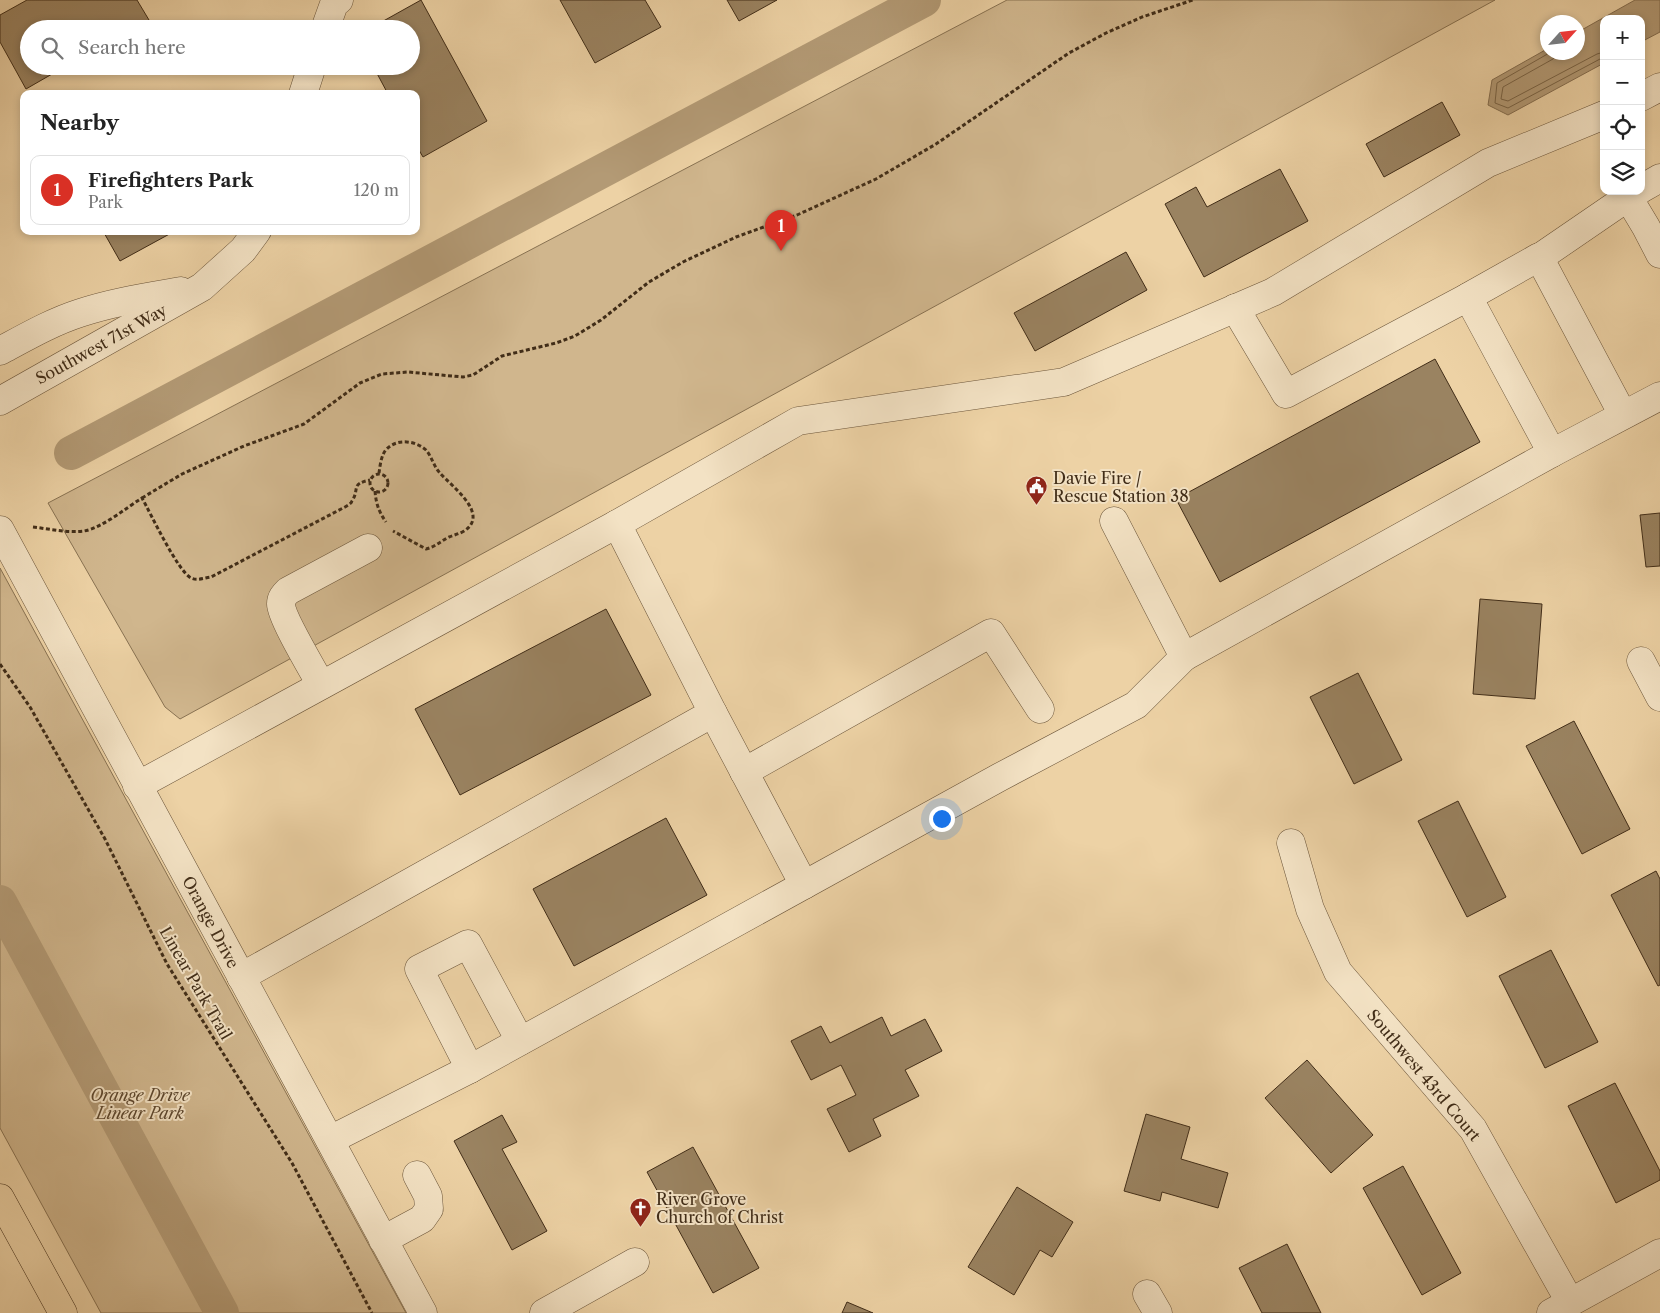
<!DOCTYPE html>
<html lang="en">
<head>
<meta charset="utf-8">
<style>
	:root { --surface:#fff; --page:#f2f2f2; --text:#222; --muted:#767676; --line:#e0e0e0; --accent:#d93025 }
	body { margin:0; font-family:"Libre Caslon Text",serif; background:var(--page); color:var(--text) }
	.controls { position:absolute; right:15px; top:15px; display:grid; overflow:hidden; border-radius:10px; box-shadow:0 2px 8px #0003 }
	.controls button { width:45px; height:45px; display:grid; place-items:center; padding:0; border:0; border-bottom:1px solid var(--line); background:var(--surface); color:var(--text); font:25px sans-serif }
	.compass { position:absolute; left:1540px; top:15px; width:45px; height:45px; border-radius:50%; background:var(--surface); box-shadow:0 2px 8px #0003; rotate:63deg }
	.you { position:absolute; left:941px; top:818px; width:18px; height:18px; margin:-12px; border:4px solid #fff; border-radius:50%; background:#1a73e8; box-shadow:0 0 0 8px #1a73e833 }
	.badge { display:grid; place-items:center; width:32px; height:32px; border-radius:50%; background:var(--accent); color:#fff; font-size:16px; font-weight:700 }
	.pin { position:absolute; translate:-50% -41px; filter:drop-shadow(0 1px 2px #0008) }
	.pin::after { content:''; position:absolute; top:26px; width:18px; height:15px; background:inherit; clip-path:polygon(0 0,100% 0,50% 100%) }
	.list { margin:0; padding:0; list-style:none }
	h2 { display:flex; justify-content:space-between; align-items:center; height:65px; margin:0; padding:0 20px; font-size:21px }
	h2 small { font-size:16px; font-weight:400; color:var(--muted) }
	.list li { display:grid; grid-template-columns:32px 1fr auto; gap:15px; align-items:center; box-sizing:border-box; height:70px; margin:0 10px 10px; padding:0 10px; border:1px solid var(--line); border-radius:10px }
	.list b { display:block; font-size:19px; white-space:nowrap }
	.list p { margin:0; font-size:16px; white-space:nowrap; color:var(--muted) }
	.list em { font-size:16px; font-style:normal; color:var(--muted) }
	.icon { flex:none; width:28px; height:28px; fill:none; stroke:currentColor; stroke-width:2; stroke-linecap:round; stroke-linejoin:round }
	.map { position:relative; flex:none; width:1660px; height:1313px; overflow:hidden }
	.search { position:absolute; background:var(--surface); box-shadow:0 2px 8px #0003; left:20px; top:20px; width:400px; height:55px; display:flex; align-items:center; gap:12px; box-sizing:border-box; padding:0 18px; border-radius:28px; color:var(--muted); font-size:19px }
	.panel { position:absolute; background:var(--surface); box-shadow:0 2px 8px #0003; left:20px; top:90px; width:400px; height:145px; border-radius:10px }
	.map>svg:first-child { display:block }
</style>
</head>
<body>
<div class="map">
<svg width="1660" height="1313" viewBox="0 0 1660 1313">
	<rect width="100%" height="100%" fill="#edd2a5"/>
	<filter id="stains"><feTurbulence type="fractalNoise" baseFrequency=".004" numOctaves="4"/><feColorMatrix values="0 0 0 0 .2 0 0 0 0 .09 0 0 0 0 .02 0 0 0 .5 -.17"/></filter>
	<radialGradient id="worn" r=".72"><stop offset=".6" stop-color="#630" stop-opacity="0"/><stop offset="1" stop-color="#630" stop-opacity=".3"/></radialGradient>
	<g fill="#d0b68d" stroke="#887252">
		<polygon points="1007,0 1495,0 180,719 165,707 48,503"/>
		<polygon points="0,568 406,1313 101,1313 0,1128"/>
	</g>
	<polygon fill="#b39a75" stroke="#856e50" points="1635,0 1660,0 1660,32 1641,42 1641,19 1604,19 1604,63 1508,115 1488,105 1492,80 1547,49 1548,52 1578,52 1578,32"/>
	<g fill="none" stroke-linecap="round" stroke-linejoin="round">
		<g stroke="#7a6446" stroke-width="1">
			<polyline points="1551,52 1497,83 1495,103 1508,108 1600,59 1604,59"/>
			<polyline points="1558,52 1553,59 1503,87 1501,99 1508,101 1597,54 1604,52"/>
		</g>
		<g stroke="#b39a75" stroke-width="34">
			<polyline points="71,453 924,0"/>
			<polyline points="0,902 222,1313"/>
		</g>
	</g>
	<g fill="#9a8361" stroke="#412d18">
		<polygon points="27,0 137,0 149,20 134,29 29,29 29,66 66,66 26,89 0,42 0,15"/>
		<polygon points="421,0 487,121 423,157 416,145 416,94 388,94 373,66 411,66 411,29 369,29"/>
		<polygon points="560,0 645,0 661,27 595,63"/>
		<polygon points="727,0 777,0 739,21"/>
		<polygon points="1442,102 1460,135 1384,177 1366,144"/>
		<polygon points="1280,169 1308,221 1204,277 1165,204 1196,187 1207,207"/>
		<polygon points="103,231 175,231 120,261"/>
		<polygon points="1126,252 1147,290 1035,351 1014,313"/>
		<polygon points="1435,359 1480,442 1220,582 1176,499"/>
		<polygon points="1660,513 1660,566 1646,567 1640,515"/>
		<polygon points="1480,599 1542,604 1535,699 1473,694"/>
		<polygon points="606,609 651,695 460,795 415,709"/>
		<polygon points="1358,673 1402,760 1354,784 1310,697"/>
		<polygon points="1574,721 1630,829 1582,854 1526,746"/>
		<polygon points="1458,801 1506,897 1467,917 1418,821"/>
		<polygon points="666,818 707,895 574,966 533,889"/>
		<polygon points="1656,871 1660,879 1660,985 1658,986 1611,895"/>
		<polygon points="1551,950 1598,1042 1545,1068 1499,976"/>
		<polygon points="882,1017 891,1036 925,1019 942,1051 905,1070 919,1096 873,1119 881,1136 849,1152 827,1109 856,1095 841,1065 811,1080 791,1041 821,1026 830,1043"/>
		<polygon points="1307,1060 1373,1135 1331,1173 1265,1098"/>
		<polygon points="1615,1083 1660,1171 1660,1180 1616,1203 1568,1106"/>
		<polygon points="1146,1114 1190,1127 1181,1159 1228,1173 1218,1208 1162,1192 1160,1201 1124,1191"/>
		<polygon points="502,1115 517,1142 502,1149 547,1231 512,1250 454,1141"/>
		<polygon points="693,1147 759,1268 713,1293 647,1172"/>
		<polygon points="1403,1166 1461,1273 1422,1295 1363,1188"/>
		<polygon points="1017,1187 1073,1222 1052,1257 1040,1250 1014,1295 968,1267"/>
		<polygon points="1287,1244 1321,1313 1262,1313 1239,1268"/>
		<polygon points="847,1302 873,1313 842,1313"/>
	</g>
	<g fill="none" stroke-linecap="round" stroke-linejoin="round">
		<defs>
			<g id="minor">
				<polyline points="325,29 334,4 339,0"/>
				<polyline points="303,94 312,66"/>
				<polyline points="1641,97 1660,87"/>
				<polyline points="1641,189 1660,178"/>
				<polyline points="1638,191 1628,197 1646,227 1660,254"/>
				<polyline points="1536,260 1628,197"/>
				<polyline points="1468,297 1552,453 1660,396"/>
				<polyline points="1235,308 1286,394 1468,297 1539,257 1623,415"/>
				<path d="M0 351C26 337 52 322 80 313 113 302 147 297 181 291"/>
				<polyline points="0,401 202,287 243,250 257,231"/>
				<polyline points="1114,521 1184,657 1552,453"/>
				<polyline points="617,524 798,421 1064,382 1273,292 1488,163 1604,115"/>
				<polyline points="0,530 423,1313"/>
				<polyline points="1641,661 1660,697"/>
				<path d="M321 685C313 670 281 617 281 604 281 598 284 595 288 591L368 548"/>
				<polyline points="713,713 804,885"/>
				<polyline points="744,772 991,633 1040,709"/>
				<polyline points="137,786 617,524 713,713 241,977"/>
				<polyline points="1291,843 1310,909 1338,972 1473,1129 1570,1302"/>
				<polyline points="470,1069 419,969 468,944 520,1041"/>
				<polyline points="330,1140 470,1069 1000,777 1136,705 1184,657"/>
				<polyline points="383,1240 422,1219 429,1209 428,1196 417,1175"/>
				<polyline points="1147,1294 1158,1313"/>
				<polyline points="544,1313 635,1262"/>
				<polyline points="1551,1313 1660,1253"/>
			</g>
			<polyline id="major" points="0,1198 63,1313"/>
		</defs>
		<use href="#minor" stroke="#6c563b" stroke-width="29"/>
		<use href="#major" stroke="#412d18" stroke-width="29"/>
		<g stroke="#412d18" stroke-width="3" stroke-dasharray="4 2.5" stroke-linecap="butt">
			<path d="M379 473C380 466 381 457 385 451 395 438 415 440 426 450 432 457 434 467 440 473 450 485 491 514 464 531 459 534 454 535 449 537 441 541 435 547 426 549L393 531"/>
			<circle cx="379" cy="483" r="9"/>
			<path d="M375 491C376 504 379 512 386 522"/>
			<polyline points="142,498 182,474 244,446 304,424 360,383 382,374 408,372 463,377 473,375 502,356 556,343 575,336 601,320 649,282 683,262 736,237 797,215 876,179 936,144 1069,53 1106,33 1142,17 1193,0"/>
			<path d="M33 527C50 529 67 533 84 531 102 528 126 508 142 498 151 514 177 570 191 578 197 581 204 578 211 577L345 507C348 505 351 504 352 501 360 489 350 484 370 480"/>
			<polyline points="0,664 30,707 105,839 167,964 292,1163 372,1313"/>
		</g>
		<use href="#minor" stroke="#f3e2c4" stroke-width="28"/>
		<use href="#major" stroke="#edd2a5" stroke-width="28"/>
	</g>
	<defs>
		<symbol id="civic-pin" viewBox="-11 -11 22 30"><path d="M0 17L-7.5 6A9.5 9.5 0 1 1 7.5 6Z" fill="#8f2418" stroke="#f3e2c4"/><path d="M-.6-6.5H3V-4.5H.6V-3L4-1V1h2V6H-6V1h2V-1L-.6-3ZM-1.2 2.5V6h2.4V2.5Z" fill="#fff"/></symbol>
		<symbol id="church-pin" viewBox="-11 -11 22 30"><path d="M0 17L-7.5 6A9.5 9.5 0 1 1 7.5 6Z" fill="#8f2418" stroke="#f3e2c4"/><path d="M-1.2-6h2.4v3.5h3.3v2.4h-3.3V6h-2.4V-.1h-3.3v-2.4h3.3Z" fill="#fff"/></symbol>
	</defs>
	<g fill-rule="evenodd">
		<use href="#civic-pin" x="1024" y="474" width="25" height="34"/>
		<use href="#church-pin" x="628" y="1196" width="25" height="34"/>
	</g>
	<g text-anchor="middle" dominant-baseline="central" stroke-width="4" stroke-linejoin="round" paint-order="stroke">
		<g font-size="16" fill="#412d18" stroke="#f3e2c4">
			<text transform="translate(101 344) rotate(-29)">Southwest 71st Way</text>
			<text transform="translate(211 922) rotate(62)">Orange Drive</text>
			<text transform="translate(196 983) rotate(60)">Linear Park Trail</text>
			<text transform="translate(1424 1075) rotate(50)">Southwest 43rd Court</text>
		</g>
		<g font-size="16" fill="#412d18" stroke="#f3e2c4" text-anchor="start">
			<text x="1053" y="478">Davie Fire /<tspan x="1053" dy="18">Rescue Station 38</tspan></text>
			<text x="656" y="1199">River Grove<tspan x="656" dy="18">Church of Christ</tspan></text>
		</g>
		<g font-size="16" font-style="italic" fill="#5e482f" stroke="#f3e2c4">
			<text x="140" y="1095">Orange Drive<tspan x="140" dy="18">Linear Park</tspan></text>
		</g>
	</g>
	<rect width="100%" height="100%" filter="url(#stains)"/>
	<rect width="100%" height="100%" fill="url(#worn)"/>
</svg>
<div class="controls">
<button>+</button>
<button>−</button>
<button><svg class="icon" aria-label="locate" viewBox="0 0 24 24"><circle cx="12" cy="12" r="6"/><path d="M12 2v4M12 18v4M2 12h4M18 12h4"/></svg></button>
<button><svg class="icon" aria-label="layers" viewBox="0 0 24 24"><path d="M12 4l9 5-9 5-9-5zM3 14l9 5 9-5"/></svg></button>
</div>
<svg class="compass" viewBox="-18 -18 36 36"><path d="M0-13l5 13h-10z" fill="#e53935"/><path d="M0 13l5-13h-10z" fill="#767676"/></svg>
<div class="you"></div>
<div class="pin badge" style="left:781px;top:251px">1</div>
<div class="search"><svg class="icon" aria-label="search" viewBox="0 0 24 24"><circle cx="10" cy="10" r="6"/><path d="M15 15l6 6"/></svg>Search here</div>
<section class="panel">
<h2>Nearby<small></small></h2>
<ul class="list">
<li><span class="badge">1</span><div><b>Firefighters Park</b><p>Park</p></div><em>120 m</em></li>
</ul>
</section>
</div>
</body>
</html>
